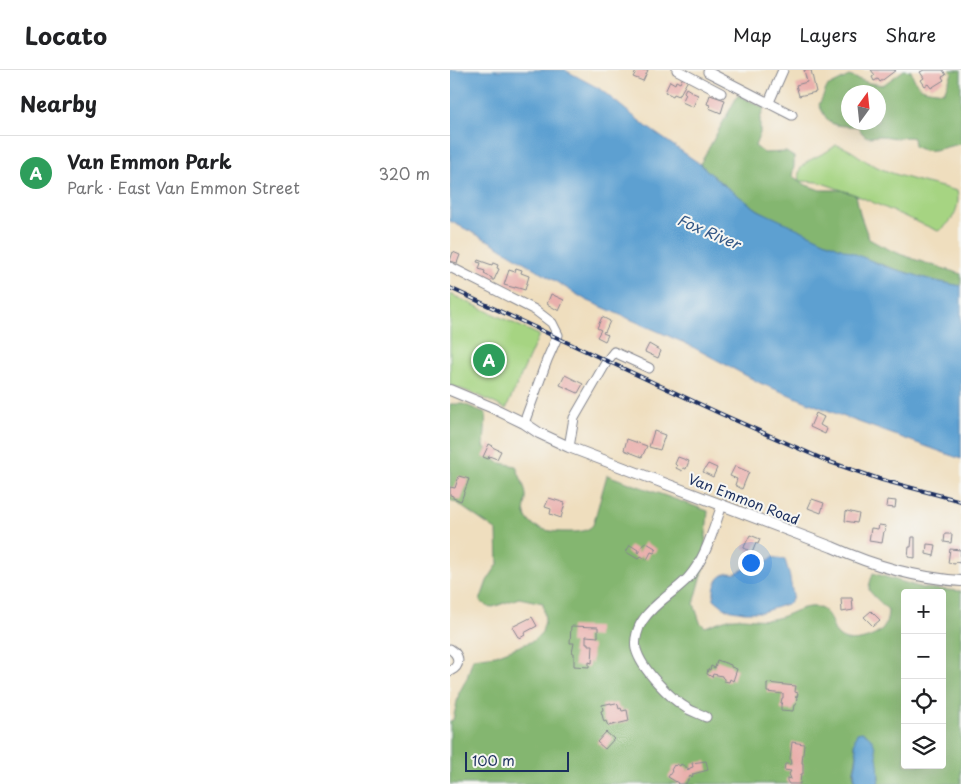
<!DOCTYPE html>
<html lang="en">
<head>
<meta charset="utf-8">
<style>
	:root { --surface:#fff; --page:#f2f2f2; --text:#202124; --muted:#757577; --line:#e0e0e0; --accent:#1f6fb2 }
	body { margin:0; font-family:"Playpen Sans",sans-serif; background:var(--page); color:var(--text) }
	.controls { position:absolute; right:15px; bottom:15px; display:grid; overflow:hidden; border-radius:5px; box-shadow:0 5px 20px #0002 }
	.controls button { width:45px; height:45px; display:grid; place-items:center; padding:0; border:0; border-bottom:1px solid var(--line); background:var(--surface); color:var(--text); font:25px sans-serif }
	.compass { position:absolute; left:391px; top:15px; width:45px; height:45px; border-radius:50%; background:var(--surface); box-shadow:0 5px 20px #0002; rotate:15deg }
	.scale { position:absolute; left:15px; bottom:12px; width:104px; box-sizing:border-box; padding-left:5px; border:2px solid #1b2f5e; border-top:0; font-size:14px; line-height:18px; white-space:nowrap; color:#1b2f5e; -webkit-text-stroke:4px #f6f6f2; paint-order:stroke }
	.you { position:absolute; left:300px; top:492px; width:18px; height:18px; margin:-12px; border:4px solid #fff; border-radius:50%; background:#1a73e8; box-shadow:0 0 0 8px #1a73e833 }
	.badge { display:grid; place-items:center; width:32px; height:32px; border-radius:50%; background:var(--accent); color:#fff; font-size:16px; font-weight:700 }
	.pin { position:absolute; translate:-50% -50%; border:2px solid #fff; box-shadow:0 1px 5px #0006 }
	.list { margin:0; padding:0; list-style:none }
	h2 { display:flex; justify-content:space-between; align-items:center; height:65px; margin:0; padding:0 20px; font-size:21px }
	h2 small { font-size:16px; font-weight:400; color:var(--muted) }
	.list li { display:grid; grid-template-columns:32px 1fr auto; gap:15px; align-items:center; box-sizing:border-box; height:75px; padding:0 20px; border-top:1px solid var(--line) }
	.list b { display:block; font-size:19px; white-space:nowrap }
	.list p { margin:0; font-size:16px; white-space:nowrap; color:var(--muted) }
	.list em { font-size:16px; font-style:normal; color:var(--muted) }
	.icon { flex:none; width:28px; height:28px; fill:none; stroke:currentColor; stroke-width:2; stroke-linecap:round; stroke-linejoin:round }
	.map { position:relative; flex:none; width:511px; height:714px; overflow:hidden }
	header { display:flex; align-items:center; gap:30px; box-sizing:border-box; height:70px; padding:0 25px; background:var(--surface); border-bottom:1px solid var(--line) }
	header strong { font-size:24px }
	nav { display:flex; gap:28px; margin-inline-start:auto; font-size:18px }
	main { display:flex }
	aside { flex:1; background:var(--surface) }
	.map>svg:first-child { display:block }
</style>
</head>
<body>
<header>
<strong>Locato</strong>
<nav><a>Map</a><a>Layers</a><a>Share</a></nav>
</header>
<main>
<aside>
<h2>Nearby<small></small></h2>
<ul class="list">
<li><span class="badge" style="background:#2e9e5b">A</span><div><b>Van Emmon Park</b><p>Park · East Van Emmon Street</p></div><em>320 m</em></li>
</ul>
</aside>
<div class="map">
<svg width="511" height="714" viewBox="0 0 511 714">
	<rect width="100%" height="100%" fill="#f6f6f2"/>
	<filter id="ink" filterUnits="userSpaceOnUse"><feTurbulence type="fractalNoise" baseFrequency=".02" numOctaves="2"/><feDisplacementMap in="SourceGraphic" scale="10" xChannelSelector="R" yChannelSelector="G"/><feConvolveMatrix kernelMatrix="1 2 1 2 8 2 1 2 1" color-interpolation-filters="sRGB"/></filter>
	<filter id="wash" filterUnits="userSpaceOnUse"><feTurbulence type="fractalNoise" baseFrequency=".0096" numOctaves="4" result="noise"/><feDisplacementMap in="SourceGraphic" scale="20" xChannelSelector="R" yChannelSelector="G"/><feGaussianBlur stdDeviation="1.12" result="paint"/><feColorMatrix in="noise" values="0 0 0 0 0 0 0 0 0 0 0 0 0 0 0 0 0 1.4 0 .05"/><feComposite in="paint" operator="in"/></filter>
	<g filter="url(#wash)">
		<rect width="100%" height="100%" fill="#efdebe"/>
		<g fill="#a6d482" stroke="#608270">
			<path d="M386 75C399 77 410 88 421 94 448 108 479 113 507 121 511 137 502 154 488 161L406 125 369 112 349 111C346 95 360 90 372 84 377 82 382 78 386 75Z"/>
			<polygon points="0,224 89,265 56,339 30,326 0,315"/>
		</g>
		<g fill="#84b670" stroke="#507267" fill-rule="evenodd">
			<path d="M454 0 461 1C468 22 474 19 494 22L502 3 499 0H511V74C494 76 479 86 464 76L463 68C458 66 453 68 447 68 442 68 437 66 431 66 417 66 417 71 408 57 398 55 383 58 377 49 374 45 371 39 369 35L377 17 399 6 419 13 433 15ZM398 22H428V52H398Z"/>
			<path d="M288 25 314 38 310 49V63L305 76 314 83 336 82 344 87V96L342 106 356 115 370 120H391L406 125 410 144 419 169C447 186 480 194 511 204V216C455 206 403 185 352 161 337 154 321 148 307 139 286 126 268 110 250 94Z"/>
			<path d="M0 334H13L36 343 34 376 47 392 66 396C69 405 75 416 76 425 77 431 73 439 75 444 79 459 101 462 114 462 125 462 136 463 143 455L157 405 258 441 253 501 244 534 250 552 255 557C264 554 274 549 284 548 297 547 310 551 322 549 338 547 350 535 366 537 381 540 380 553 386 563 395 576 417 570 428 563 436 559 438 548 438 540 434 535 419 523 419 519 419 514 422 507 423 503L472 518 511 521V714H428L429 708 425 679 404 674 407 685 403 704 406 714H0V651L3 650 9 623 17 608 23 588 46 585 83 571 92 562 95 551 93 533 69 528 40 538 30 531 37 511 48 494 47 461 5 432 0 430ZM455 523H492V695H455Z"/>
		</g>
		<g fill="#5da0d1" stroke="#3c6898">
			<polygon points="0,0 115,0 150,19 197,57 250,94 271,113 308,140 374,171 434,196 485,211 511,216 511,389 392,346 310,313 237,274 136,230 41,172 0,151"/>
			<path d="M323 487 335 490 339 503 343 526 340 533 312 542H294L276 539 264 529C263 518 266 506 278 503 281 503 284 504 286 503 291 501 296 498 301 496 312 491 313 495 323 487Z"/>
			<path d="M412 662C416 664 420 666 422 670 427 678 430 704 428 714H406C402 701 406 698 407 686 407 674 401 677 407 663Z"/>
		</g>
		<g id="blocks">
			<g fill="#eab0ad">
				<polygon points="187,0 198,0 193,11 183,7"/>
				<polygon points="354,0 361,0 366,22 349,26 346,15 357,12"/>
				<polygon points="421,0 446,0 430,12 428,9 424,11 422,7 425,5"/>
				<polygon points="474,0 493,0 496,5 492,7 494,10 481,18 478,14 475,16 471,10 474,8 470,2"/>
				<polygon points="233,7 238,10 229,26 224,24 223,26 215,22 220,11 225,14 226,11 230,13"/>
				<polygon points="236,18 241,21 241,22 248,25 243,37 232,32 236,24 234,22"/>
				<polygon points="260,25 275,30 271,43 259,38 260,35 257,34"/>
				<polygon points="3,182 10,185 7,193 0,191"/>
				<polygon points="28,190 42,195 43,193 48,195 47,198 49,199 44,210 42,210 42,208 34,204 35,201 29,199 31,193 27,192"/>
				<polygon points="66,198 72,200 71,203 79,206 75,220 65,217 65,218 54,215 59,200 65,202"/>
				<polygon points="101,224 114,230 109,241 97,234"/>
				<polygon points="152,247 160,251 155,262 154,261 153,263 158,265 155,271 147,267 151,260 147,258"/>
				<polygon points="199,274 211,281 208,288 195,282"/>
				<polygon points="115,305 133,314 128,323 110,315"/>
				<polygon points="366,343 374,347 370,355 377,359 375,364 360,357"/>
				<polygon points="204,361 215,365 210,380 199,377"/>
				<polygon points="177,369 197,376 192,387 174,380"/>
				<polygon points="39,374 43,376 42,377 51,381 47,389 39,386 38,389 33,387"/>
				<polygon points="228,387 239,391 236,399 233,398 232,401 226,398 227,396 225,394"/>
				<polygon points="258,394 267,398 263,407 253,402"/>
				<polygon points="285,396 299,402 292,419 285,415 287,409 280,406"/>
				<polygon points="9,406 19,409 11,431 3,428 3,426 0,425 0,417 5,418"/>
				<polygon points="99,428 115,433 111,448 100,444 101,439 95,437"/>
				<polygon points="362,429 374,433 371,443 358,438"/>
				<polygon points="437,430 446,431 445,438 436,437"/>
				<polygon points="397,441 409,444 407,453 395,451 396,442"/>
				<polygon points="429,455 436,456 435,461 434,461 432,473 419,471 421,458 428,459"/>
				<polygon points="495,464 502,464 501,473 494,472"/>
				<polygon points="300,465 310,469 308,474 306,473 302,483 298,482 298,480 294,478 294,477"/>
				<polygon points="462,467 465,467 465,488 458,487 459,477 461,477"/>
				<polygon points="195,472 207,479 204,483 201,482 197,490 191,486 188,489 176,482 180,475 188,480 187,482 189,483 189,481"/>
				<polygon points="477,474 486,475 484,486 476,484"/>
				<polygon points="500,479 511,480 510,493 505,492 505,494 498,493"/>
				<polygon points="391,528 402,528 403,540 392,542"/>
				<polygon points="421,541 430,550 423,556 414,547"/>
				<polygon points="82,547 87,556 74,563 75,565 70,568 69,567 68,567 62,557"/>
				<polygon points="121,556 148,557 148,567 136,566 136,573 138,573 138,575 143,575 142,593 139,592 139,597 124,596 124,583 122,583 124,573 120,573"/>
				<polygon points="267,590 281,595 281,597 287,599 283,611 280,609 279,612 274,611 274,609 272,607 272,606 263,604 262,607 257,604 258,599 260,600 261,596 265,598"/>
				<polygon points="317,613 346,616 345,622 348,623 347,627 345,627 347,628 346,635 344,635 343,641 331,640 331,634 332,634 333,633 331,633 332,628 333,628 333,624 317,622"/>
				<polygon points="161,633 161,634 166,633 168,635 169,639 171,638 172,641 177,640 179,651 158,656 156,651 154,652 151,641 153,640 152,635"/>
				<polygon points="156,662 164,669 155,679 147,672"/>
				<polygon points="342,672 354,674 352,693 353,693 353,704 351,704 350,714 339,714 337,711 337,708 341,709 339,704 341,701 334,700 335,694 341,694 340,689"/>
				<polygon points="256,691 258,700 243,704 242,708 240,706 236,714 227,714 228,713 218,707 222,701 221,700 224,695 225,696 227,694 230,696 231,694 239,699 237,700 238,701 240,698 243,697 242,693"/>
			</g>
		</g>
	</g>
	<g filter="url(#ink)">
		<use href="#blocks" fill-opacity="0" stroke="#85868e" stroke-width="1"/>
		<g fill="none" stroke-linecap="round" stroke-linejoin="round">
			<defs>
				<g id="minor">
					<polyline points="227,0 271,23"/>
					<polyline points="258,2 342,45"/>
					<polyline points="319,32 333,0"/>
					<polyline points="0,197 85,240 102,253 108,265 97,290 74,353"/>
					<polyline points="119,377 124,348 157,291 164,282 199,298"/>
					<path d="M0 579C10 585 11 596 0 601"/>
					<path d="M256 647C250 644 244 642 238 639 221 629 191 599 186 579 184 570 188 557 193 550 205 532 224 523 238 508 256 488 263 460 272 435"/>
				</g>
				<path id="tertiary" d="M0 320 43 338 74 353 89 363 119 377 382 477C424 496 466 508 511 511"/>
			</defs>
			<use href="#minor" stroke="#85868e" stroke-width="11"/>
			<use href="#tertiary" stroke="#85868e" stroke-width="12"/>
			<use href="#minor" stroke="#fff" stroke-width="9"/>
			<use href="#tertiary" stroke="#fff" stroke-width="10"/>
			<defs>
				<polyline id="rail" points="0,218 269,343 377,391 432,410 511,431"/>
			</defs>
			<use href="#rail" stroke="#1b2f5e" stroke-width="4"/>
			<use href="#rail" stroke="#f6f6f2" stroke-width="2" stroke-dasharray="5.5" stroke-linecap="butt"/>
		</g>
	</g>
	<g text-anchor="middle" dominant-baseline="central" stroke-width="4" stroke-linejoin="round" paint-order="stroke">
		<g font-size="14" fill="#1b2f5e" stroke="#f6f6f2">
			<text transform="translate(294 429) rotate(21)">Van Emmon Road</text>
		</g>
		<g font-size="15" font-style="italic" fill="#325786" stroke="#f6f6f2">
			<text transform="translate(259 161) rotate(23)">Fox River</text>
		</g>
	</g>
</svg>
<div class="controls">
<button>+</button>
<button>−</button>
<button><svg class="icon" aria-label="locate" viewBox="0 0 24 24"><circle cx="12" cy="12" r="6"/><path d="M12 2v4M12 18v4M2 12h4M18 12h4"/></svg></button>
<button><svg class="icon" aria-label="layers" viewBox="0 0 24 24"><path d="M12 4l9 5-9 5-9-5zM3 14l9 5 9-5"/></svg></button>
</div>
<svg class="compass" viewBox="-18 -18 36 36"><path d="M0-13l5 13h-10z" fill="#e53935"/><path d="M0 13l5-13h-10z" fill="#757577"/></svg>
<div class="scale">100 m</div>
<div class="you"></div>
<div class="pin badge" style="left:39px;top:290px;background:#2e9e5b">A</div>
</div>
</main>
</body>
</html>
